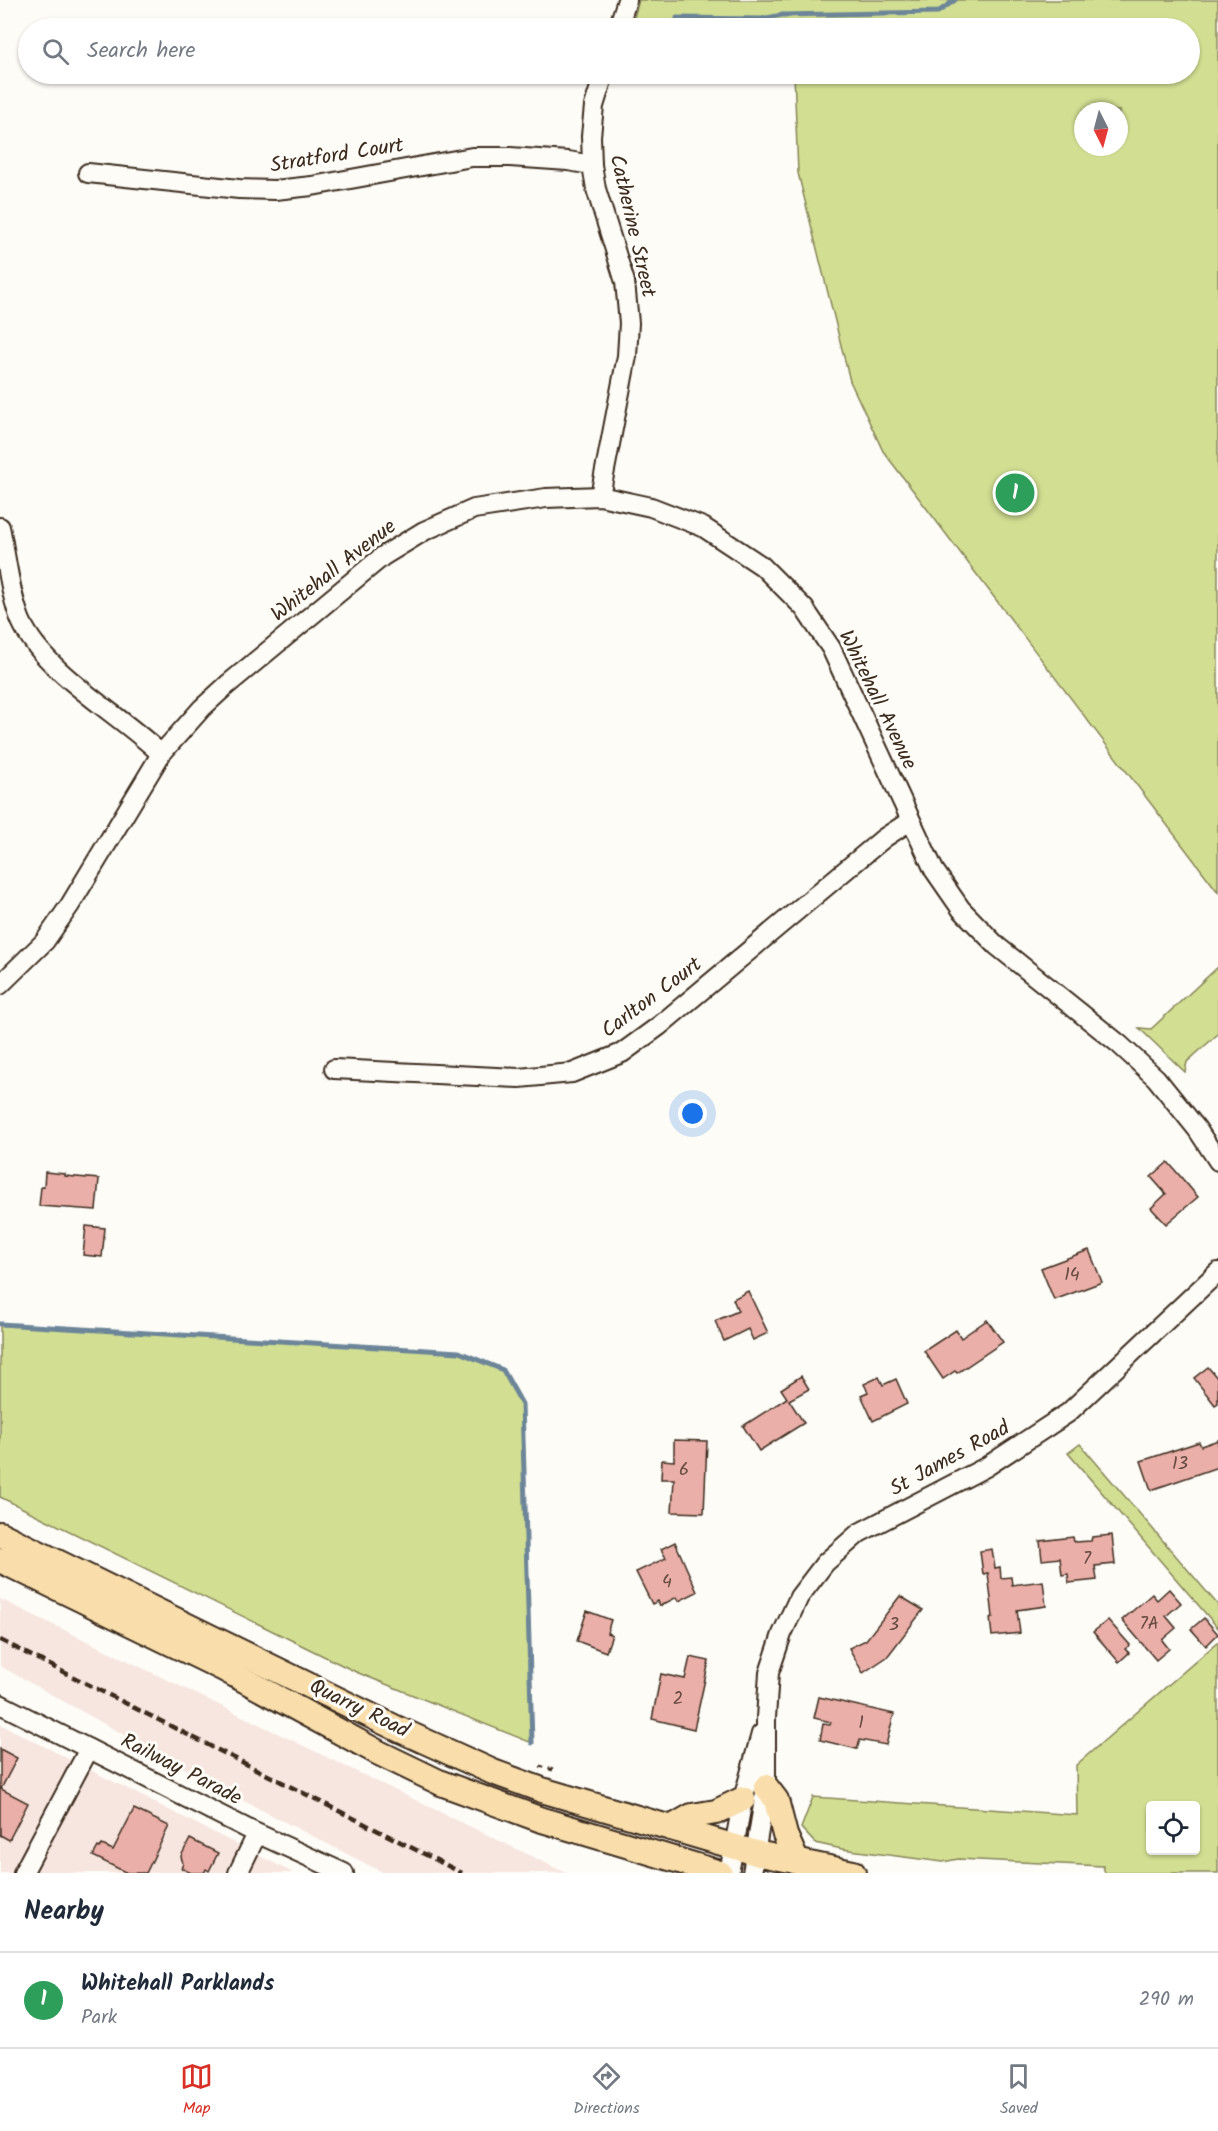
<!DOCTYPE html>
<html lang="en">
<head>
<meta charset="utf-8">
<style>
	:root { --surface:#fff; --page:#f6f6f7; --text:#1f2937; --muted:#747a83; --line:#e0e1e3; --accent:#d93025 }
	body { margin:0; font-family:Kalam,sans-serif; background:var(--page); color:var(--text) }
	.controls { position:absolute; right:18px; bottom:18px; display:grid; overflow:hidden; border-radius:6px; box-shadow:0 2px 4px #0004 }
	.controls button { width:54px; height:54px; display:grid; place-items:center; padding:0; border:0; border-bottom:2px solid var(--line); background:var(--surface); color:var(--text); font:30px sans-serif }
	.compass { position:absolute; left:1074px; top:102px; width:54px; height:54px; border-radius:50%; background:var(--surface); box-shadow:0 2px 4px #0004; rotate:174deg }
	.you { position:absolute; left:693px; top:1114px; width:21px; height:21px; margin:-15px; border:4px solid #fff; border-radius:50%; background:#1a73e8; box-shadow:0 0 0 9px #1a73e833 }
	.badge { display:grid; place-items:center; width:39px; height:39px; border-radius:50%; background:var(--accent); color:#fff; font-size:20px; font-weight:700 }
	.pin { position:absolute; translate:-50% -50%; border:3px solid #fff; box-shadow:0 2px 6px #0006 }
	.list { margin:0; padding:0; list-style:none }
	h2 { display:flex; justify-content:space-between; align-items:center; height:78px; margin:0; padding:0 24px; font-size:26px }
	h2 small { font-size:20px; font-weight:400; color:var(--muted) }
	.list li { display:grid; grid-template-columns:39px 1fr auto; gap:18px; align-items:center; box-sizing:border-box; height:96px; padding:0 24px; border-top:2px solid var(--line) }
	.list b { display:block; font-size:22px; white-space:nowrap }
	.list p { margin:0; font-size:20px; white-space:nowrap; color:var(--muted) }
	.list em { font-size:20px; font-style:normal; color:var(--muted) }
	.icon { flex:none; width:33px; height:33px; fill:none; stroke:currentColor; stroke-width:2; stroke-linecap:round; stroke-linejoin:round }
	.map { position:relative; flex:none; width:1218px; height:1873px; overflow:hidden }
	.search { position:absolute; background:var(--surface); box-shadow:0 2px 4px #0004; left:18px; right:18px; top:18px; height:66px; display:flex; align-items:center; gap:15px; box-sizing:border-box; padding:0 21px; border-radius:33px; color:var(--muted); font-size:22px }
	.sheet { height:174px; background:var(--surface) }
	nav { display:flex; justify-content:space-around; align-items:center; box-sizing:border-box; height:84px; border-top:2px solid var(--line); background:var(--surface); font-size:16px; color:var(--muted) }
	nav a { display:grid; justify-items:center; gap:3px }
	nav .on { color:var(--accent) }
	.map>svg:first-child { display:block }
</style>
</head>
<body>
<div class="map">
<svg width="1218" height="1873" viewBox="0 0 1218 1873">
	<rect width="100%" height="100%" fill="#fdfcf7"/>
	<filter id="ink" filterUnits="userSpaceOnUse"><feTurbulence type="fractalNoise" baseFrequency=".0167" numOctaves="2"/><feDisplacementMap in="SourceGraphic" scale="12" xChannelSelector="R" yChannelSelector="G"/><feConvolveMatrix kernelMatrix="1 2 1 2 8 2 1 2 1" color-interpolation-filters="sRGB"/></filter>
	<g filter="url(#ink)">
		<g fill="#f7e5df">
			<polygon points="0,1599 566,1873 384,1873 238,1798 0,1666"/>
			<polygon points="0,1724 293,1873 0,1873"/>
		</g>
		<g fill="#d2df92" stroke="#868458" stroke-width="1.5" fill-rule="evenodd">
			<path d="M639 0H1218V892L883 451 850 381 798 173 794 74H1190V28H631ZM1083 111H1119V147H1083Z"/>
			<polygon points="1218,967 1218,1034 1187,1062 1185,1072 1139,1028 1151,1029"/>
			<polygon points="0,1324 459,1352 503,1370 522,1404 532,1743 356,1672 0,1497"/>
			<polygon points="1080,1444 1218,1605 1218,1628 1068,1453"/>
			<path d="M1218 1642V1873H1105L1103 1866 958 1859 943 1862 842 1849 815 1843 801 1828 813 1797 1077 1815 1076 1765ZM1150 1806H1196V1850H1150Z"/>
		</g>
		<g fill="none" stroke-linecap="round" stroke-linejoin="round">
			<g stroke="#6c8598" stroke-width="5">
				<polyline points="677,18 762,19 782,15 938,12 955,0"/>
				<polyline points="0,1324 459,1352 503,1370 522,1404 532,1743"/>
			</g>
		</g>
		<g fill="#eaafa8" stroke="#3b2a1e" stroke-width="1.5">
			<polygon points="1168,1162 1198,1197 1166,1224 1151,1208 1166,1194 1151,1177"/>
			<polygon points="45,1172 65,1174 65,1176 99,1179 96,1210 39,1206 41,1187 44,1187"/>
			<polygon points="86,1226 105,1228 102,1257 83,1255"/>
			<polygon points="1089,1250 1102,1282 1054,1300 1041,1268"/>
			<polygon points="748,1291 768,1333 753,1340 748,1329 724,1341 715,1321 738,1311 733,1299"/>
			<polygon points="987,1320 1003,1342 957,1373 955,1371 943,1379 924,1351 956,1330 961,1338"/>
			<polygon points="1208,1367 1218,1379 1218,1403 1215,1405 1194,1378"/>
			<polygon points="801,1376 809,1389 789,1400 804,1423 759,1451 743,1426 787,1398 781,1389"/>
			<polygon points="879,1377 883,1385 896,1379 907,1404 873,1421 861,1395 868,1392 864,1384"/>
			<polygon points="674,1440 707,1441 704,1513 672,1512 674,1479 661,1479 662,1460 674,1461"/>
			<polygon points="1218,1440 1218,1467 1151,1490 1141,1461 1199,1442 1201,1446"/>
			<polygon points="1112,1535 1115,1564 1095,1566 1097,1580 1069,1583 1068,1574 1062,1575 1060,1558 1042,1560 1040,1541 1073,1537 1074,1542 1091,1541 1092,1537"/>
			<polygon points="675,1542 697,1592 679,1601 677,1597 660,1606 658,1601 652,1604 636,1572 666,1558 661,1549"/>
			<polygon points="992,1549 995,1568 1000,1567 1001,1578 1011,1577 1012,1585 1043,1581 1046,1606 1017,1610 1020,1633 992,1636 990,1618 993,1617 988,1573 983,1574 980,1551"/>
			<polygon points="1169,1589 1181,1603 1166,1616 1176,1628 1162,1640 1169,1649 1156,1660 1122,1620 1152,1594 1157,1600"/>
			<polygon points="900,1596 923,1610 887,1657 863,1673 849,1648 866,1640"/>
			<polygon points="587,1611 611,1620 607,1633 612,1635 606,1652 577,1641"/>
			<polygon points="1204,1618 1218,1634 1206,1646 1191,1629"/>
			<polygon points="1108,1620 1130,1645 1125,1649 1129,1653 1119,1662 1093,1632"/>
			<polygon points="690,1657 709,1661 694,1729 652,1719 661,1674 685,1679"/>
			<polygon points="819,1697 894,1714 886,1745 860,1740 857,1749 820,1740 823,1724 830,1725 831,1722 814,1718"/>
			<polygon points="0,1749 17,1758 1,1789 28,1803 9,1840 0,1835"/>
			<polygon points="134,1809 169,1826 146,1873 127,1873 93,1856 98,1847 100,1848 102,1845 113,1850"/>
			<polygon points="190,1839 218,1853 209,1871 206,1869 204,1873 191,1873 181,1868 183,1864 181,1856"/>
		</g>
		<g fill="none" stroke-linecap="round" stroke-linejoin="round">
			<defs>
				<g id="minor">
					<polyline points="618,28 627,0"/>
					<polyline points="88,173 239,189 275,190 312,186 472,157 510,157 568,161 592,165"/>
					<polyline points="600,496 627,356 629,323 625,282 596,189 592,165 591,136 594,106 604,74"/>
					<path d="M0 527C6 555 10 595 21 621 44 673 120 714 161 754"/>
					<polyline points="0,985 45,941 70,905 161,754 202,708 227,685 383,556 424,531 474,509 546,498 600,496 651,507 703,527 762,566 804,608 831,648 934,870 961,909 997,946 1119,1044 1156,1078 1197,1129 1218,1161"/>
					<polyline points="334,1069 519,1078 572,1073 622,1053 659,1026 884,838 910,821"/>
					<polyline points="0,1704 254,1832 344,1873"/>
					<polyline points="23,1873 89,1749"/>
					<polyline points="238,1873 257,1834"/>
					<polyline points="729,1873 743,1799 761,1734"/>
					<polyline points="752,1873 766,1787 766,1718 769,1673 782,1634 799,1597 825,1563 859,1533 986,1467 1068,1413 1218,1272"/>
				</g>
				<g id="major">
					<polyline points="0,1534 398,1729 493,1772 542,1790 756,1853 853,1873"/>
					<polyline points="0,1560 224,1669 379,1753 441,1783 539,1819 720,1873"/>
					<polyline points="766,1787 776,1800 785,1835 797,1862"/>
					<polyline points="671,1828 692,1816 716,1812 743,1799"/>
				</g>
			</defs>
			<use href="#minor" stroke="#3b2a1e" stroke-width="22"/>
			<use href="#major" stroke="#3b2a1e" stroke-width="28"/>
			<polyline stroke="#3b2a1e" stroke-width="3" stroke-dasharray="4.5 4.5" stroke-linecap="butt" points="540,1766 553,1770"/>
			<use href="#minor" stroke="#fdfcf7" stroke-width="18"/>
			<use href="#major" stroke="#f9deab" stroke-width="24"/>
			<polyline stroke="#3b2a1e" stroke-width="4.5" stroke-dasharray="9 4.5" stroke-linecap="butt" points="0,1640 462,1873"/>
		</g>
	</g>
	<g text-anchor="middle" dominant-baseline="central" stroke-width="6" stroke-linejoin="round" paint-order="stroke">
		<g font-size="18" fill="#674b40">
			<text x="1072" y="1275">14</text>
			<text x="1180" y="1464">13</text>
			<text x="684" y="1470">6</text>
			<text x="1087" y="1559">7</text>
			<text x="667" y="1582">4</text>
			<text x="1149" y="1624">7A</text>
			<text x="894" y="1625">3</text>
			<text x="678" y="1699">2</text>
			<text x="861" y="1723">1</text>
		</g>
		<g font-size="21" fill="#3b2a1e" stroke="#fdfcf7">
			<text transform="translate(337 156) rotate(-9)">Stratford Court</text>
			<text transform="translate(632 226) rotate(77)">Catherine Street</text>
			<text transform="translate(334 571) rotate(-38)">Whitehall Avenue</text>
			<text transform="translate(877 700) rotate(64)">Whitehall Avenue</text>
			<text transform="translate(652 998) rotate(-37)">Carlton Court</text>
			<text transform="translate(950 1459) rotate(-29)">St James Road</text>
			<text transform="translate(359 1709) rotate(26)">Quarry Road</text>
			<text transform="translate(181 1770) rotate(27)">Railway Parade</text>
		</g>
	</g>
</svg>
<div class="controls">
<button><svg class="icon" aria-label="locate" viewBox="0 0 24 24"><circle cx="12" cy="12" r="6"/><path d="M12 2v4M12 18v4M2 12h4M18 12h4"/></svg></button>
</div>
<svg class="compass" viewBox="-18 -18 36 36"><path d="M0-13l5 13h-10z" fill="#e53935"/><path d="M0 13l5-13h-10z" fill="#747a83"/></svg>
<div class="you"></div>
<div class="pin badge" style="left:1015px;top:493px;background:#2e9e5b">1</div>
<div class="search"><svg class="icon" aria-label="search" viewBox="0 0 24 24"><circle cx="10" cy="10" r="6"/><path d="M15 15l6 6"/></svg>Search here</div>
</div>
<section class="sheet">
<h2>Nearby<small></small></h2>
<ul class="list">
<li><span class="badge" style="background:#2e9e5b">1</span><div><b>Whitehall Parklands</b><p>Park</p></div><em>290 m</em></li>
</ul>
</section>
<nav>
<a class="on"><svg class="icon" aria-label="map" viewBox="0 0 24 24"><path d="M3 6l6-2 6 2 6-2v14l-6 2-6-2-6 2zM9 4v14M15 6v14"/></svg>Map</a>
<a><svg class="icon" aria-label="directions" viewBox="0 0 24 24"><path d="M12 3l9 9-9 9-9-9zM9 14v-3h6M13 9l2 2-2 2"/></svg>Directions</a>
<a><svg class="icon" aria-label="saved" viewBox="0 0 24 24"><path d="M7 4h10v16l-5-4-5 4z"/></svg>Saved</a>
</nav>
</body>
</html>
